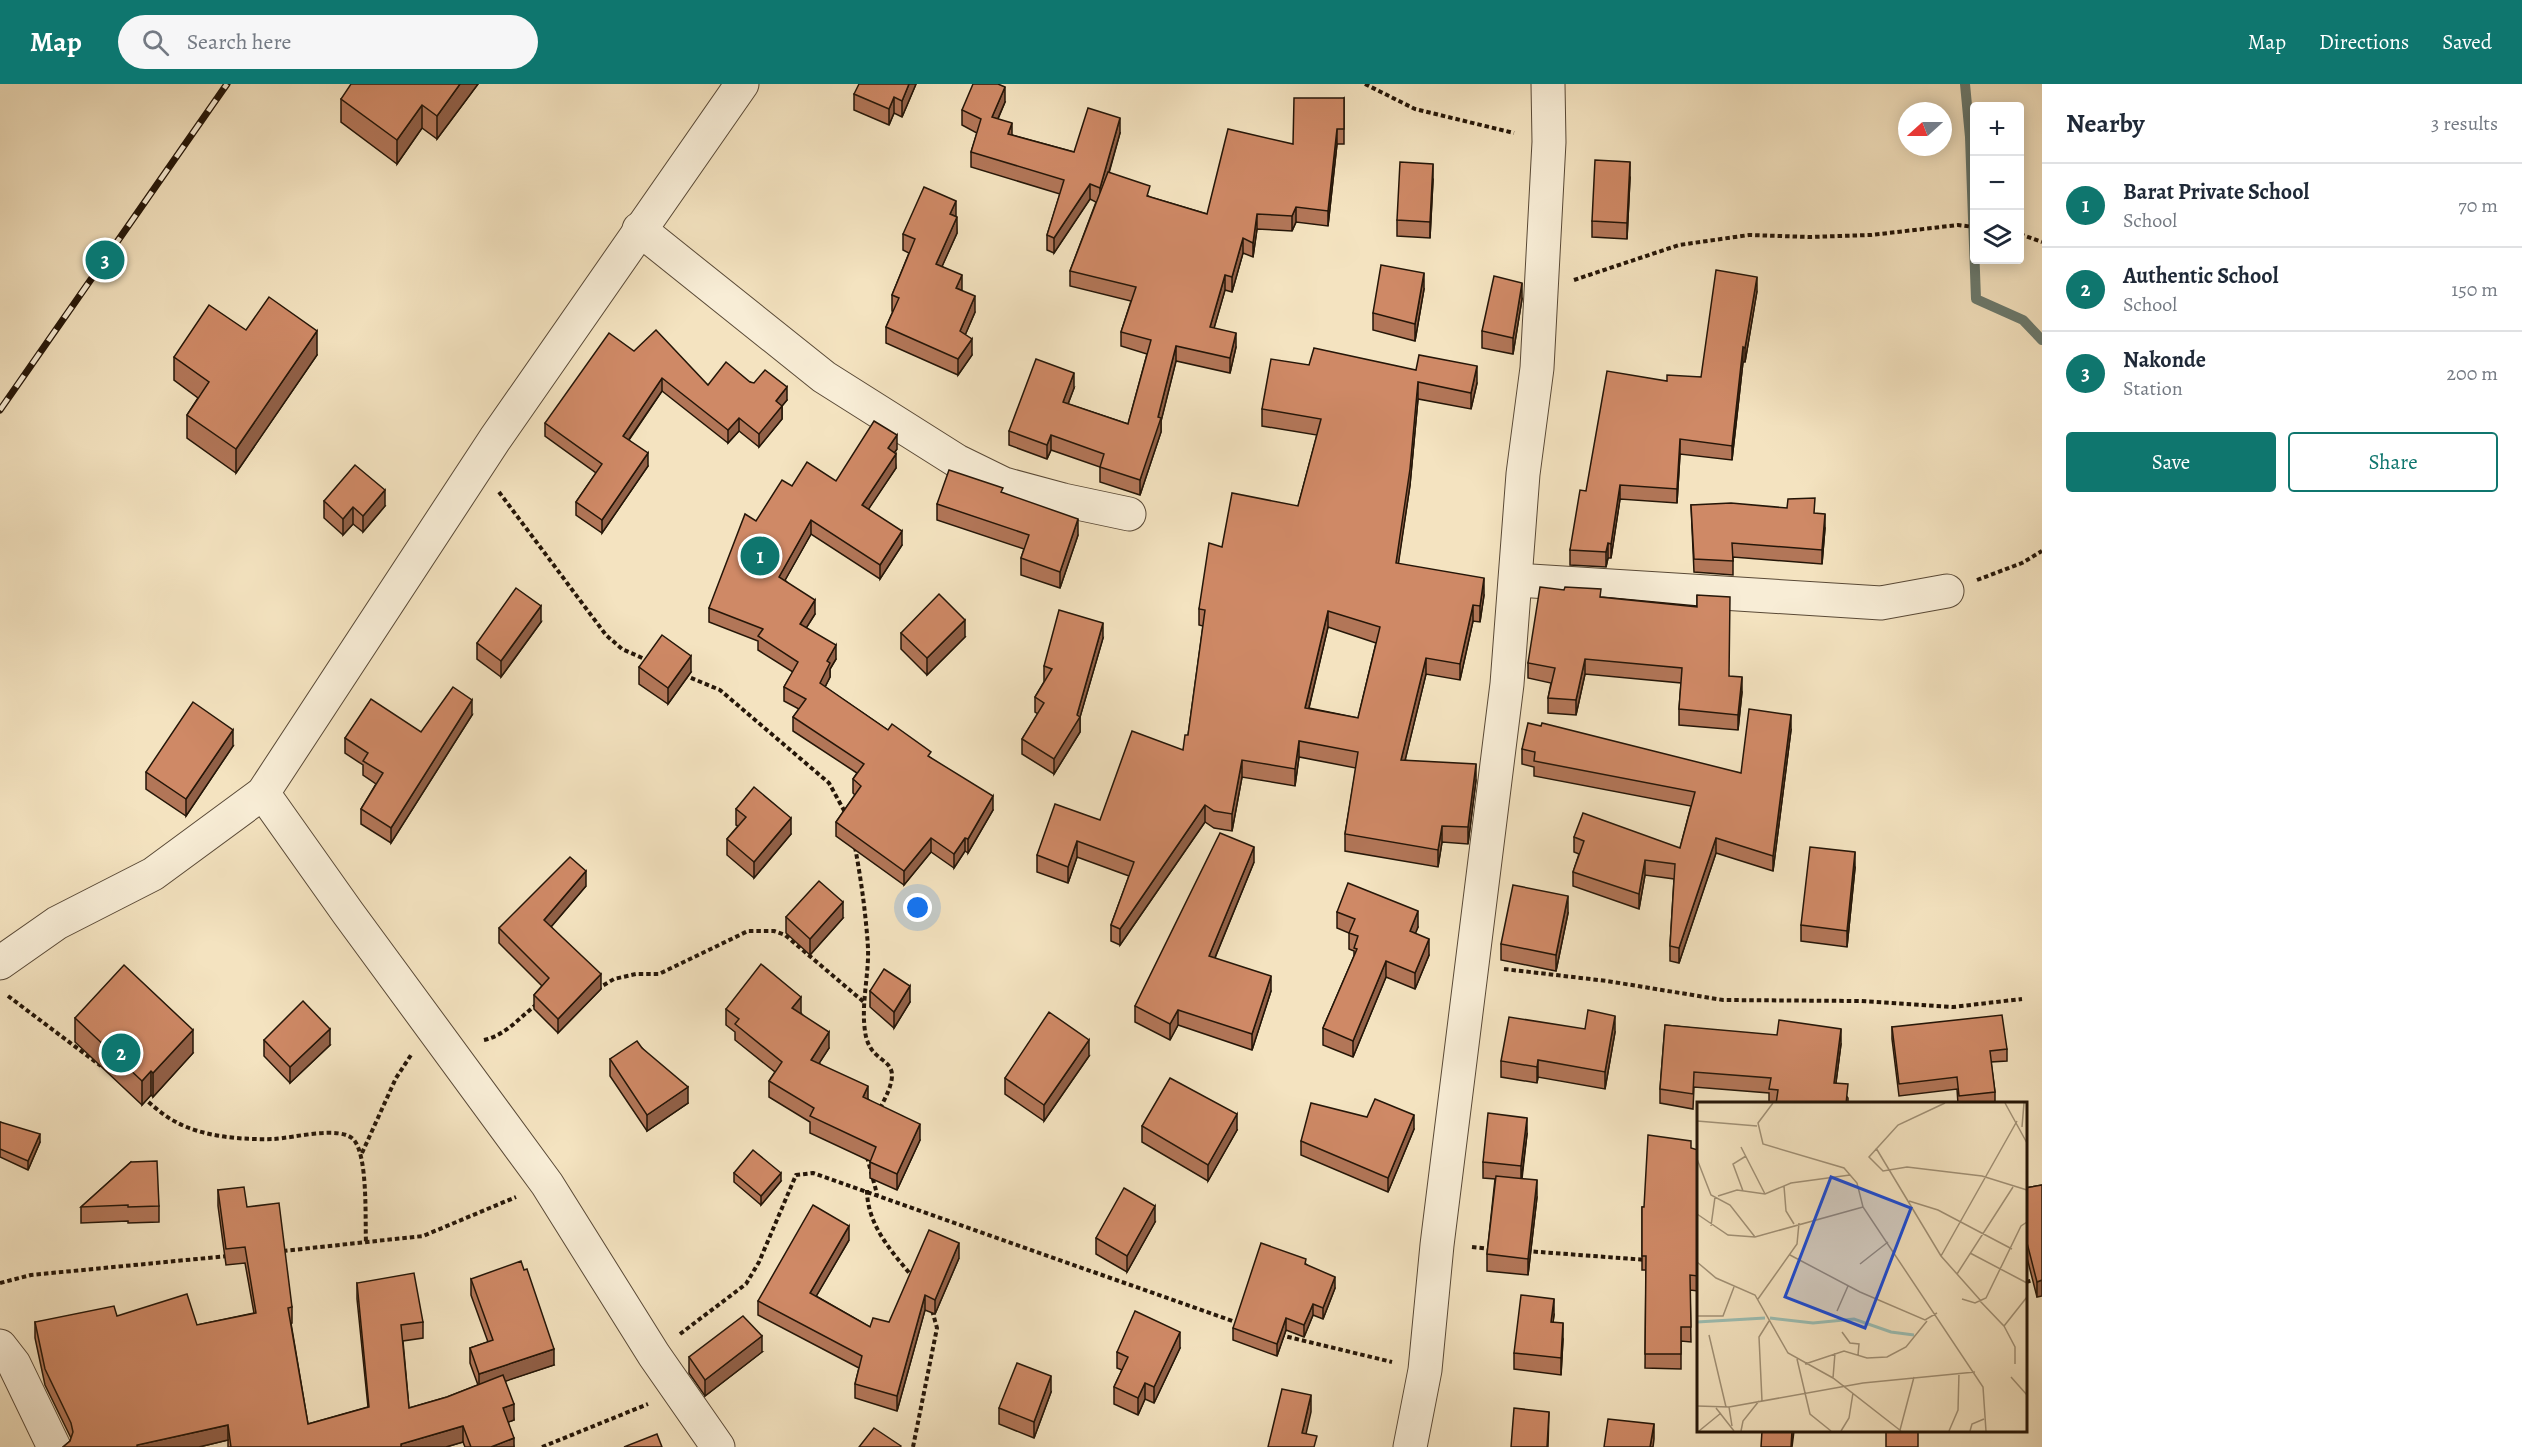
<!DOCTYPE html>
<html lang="en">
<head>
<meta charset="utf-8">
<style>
	:root { --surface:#fff; --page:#f6f6f7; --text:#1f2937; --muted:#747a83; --line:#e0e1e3; --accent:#0f766e }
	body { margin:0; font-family:Alegreya,serif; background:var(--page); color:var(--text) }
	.controls { position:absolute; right:18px; top:18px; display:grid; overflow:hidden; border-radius:6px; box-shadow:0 3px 15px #0003 }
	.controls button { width:54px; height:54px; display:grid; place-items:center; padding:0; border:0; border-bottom:2px solid var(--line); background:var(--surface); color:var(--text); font:30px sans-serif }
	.compass { position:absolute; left:1898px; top:18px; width:54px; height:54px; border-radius:50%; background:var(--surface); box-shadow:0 3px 15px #0003; rotate:249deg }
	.you { position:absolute; left:918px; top:824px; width:21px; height:21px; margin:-15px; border:4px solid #fff; border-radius:50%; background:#1a73e8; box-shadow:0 0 0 9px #1a73e833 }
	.badge { display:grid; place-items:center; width:39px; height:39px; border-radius:50%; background:var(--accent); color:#fff; font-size:20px; font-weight:700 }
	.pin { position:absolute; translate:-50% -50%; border:3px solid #fff; box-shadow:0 2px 6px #0006 }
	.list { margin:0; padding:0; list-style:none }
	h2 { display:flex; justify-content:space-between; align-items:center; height:78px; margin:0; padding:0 24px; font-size:26px }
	h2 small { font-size:20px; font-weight:400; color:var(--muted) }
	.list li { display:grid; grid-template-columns:39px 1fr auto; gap:18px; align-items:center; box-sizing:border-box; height:84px; padding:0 24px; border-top:2px solid var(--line) }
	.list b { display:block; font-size:22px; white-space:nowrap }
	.list p { margin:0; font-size:20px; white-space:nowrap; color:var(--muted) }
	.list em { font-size:20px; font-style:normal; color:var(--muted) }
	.actions { display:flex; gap:12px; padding:18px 24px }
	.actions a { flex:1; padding:14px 0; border:2px solid var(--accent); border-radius:6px; text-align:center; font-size:21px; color:var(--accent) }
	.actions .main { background:var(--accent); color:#fff }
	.icon { flex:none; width:33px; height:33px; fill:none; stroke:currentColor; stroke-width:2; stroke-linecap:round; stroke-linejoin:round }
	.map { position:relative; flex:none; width:2042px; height:1363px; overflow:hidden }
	header { display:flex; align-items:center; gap:36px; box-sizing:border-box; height:84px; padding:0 30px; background:var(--accent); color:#fff }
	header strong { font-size:28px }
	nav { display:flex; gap:33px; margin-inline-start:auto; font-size:21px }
	.search { width:420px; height:54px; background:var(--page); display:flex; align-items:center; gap:15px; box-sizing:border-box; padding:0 21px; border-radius:33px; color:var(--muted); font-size:22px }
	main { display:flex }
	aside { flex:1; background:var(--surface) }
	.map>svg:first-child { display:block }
</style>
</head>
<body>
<header>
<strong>Map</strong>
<div class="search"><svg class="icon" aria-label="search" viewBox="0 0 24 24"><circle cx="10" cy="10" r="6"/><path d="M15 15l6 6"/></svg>Search here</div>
<nav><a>Map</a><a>Directions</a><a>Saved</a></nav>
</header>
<main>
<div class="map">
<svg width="2042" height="1363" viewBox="0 0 2042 1363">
	<rect width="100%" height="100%" fill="#f4e3c0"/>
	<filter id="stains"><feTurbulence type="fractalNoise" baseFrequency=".00333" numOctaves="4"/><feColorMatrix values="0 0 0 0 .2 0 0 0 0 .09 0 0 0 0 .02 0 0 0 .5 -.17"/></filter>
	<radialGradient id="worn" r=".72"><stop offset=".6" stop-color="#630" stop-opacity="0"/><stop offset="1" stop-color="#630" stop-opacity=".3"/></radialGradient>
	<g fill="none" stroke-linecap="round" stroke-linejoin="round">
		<polyline stroke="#6c7b6f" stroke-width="10" points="1965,0 1970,53 1976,215 2023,236 2042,256"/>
		<defs>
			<g id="street">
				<polyline points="639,145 824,293 957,377 1004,400 1063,416 1129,430"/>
				<polyline points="1516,496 1881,519 1947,507"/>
				<polyline points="263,709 348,829 547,1100 654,1271 718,1363"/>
				<polyline points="0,879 57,839 153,790 263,709 495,355 742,0"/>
				<polyline points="0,1262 14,1280 54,1363"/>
				<polyline points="1410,1363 1425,1286 1437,1161 1507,600 1523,390 1537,284 1549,58 1548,0"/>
			</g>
		</defs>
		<use href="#street" stroke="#594936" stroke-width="35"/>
		<g stroke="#251608" stroke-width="4" stroke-dasharray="4.5 3" stroke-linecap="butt">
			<polyline points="1365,0 1415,25 1514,49"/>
			<polyline points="2020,150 2042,158"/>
			<polyline points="1574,196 1679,161 1749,151 1811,153 1871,151 1958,141 1974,143"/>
			<polyline points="499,408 606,551 622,565 649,577"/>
			<polyline points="1977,496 2022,479 2042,467"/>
			<polyline points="684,591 720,606 829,699 846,730"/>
			<path d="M855 763C861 795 866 831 868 864 869 891 861 920 865 947 870 989 913 965 879 1026"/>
			<polyline points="1504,885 1607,897 1723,916 1861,917 1953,923 2022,915"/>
			<polyline points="597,905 614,895 636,890 659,890 748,847 774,847 785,851 865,919"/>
			<polyline points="8,912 101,982"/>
			<path d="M484 956C506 951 519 934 537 920"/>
			<path d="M143 1013C153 1022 164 1032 176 1038 203 1053 243 1056 274 1055 293 1054 341 1041 354 1056 368 1073 365 1135 366 1159"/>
			<polyline points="362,1069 396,994 411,971"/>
			<polyline points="867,1073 877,1110"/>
			<path d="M867 1106C867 1140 891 1167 911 1191"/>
			<polyline points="1472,1163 1491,1165"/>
			<polyline points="283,1167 423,1152 516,1113"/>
			<polyline points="1526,1167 1647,1176"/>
			<polyline points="2026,1198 2042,1194"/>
			<polyline points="0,1199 31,1191 228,1172"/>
			<polyline points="680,1250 746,1200 759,1178 796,1091 813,1089 1238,1239"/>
			<polyline points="1280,1251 1392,1278"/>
			<polyline points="542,1363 648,1320"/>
			<polyline points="913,1363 937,1244 932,1226"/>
		</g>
		<use href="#street" stroke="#f8edd6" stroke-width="33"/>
		<defs>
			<polyline id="rail" points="0,326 227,0"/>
		</defs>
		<use href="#rail" stroke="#251608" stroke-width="7"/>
		<use href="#rail" stroke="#f8edd6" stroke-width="4.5" stroke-dasharray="14" stroke-linecap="butt"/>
	</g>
	<g fill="#b27658" stroke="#251608" stroke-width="1.5" fill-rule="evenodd">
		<polygon points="478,0 437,55 422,44 397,80 341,38 341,15"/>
		<polygon points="916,0 902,33 894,29 889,41 854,26 854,10"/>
		<polygon points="1344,14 1344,60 1337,60 1328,142 1296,138 1292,147 1257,145 1253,173 1243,169 1232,208 1225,206 1214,244 1236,263 1230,289 1176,277 1161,337 1161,348 1140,411 1100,398 1100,383 1051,366 1047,375 1009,361 1009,347 1074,304 1068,320 1128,340 1147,270 1121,262 1121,248 1131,217 1070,202 1070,187 1096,118 1090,115 1054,169 1047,166 1047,151 1060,110 971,83 971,68 977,49 962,41 962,26 1005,18 998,35 1012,51 1074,68 1120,49 1109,89 1150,113 1207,130 1293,60"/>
		<polygon points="1630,94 1627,155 1592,153 1592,137"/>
		<polygon points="1433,96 1430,154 1397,152 1397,136"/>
		<polygon points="956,133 957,149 942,182 962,207 975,228 965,251 972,271 958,291 886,259 886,243 893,227 892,227 892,211 909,169 903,166 903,150"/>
		<polygon points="1424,205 1415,257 1373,246 1373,229"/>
		<polygon points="1757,207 1745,278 1743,278 1732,376 1680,370 1677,419 1620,415 1611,474 1608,474 1606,483 1570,481 1570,466 1586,407 1667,297 1701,293"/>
		<polygon points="1522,215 1513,270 1482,264 1482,247"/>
		<polygon points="246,246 317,271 236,389 187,354 187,331 198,314 174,296 174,273"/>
		<polygon points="634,267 708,301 750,298 787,316 782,322 782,335 759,363 739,347 728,359 662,307 629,356 648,382 602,449 576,431 576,418 596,389 545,352 545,339"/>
		<path d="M1309 281 1416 286 1477 299 1471 325 1418 315 1410 401 1398 480 1484 511 1480 538 1473 537 1460 596 1426 590 1405 676 1476 696 1468 760 1442 758 1438 783 1345 767V750L1356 684 1299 673 1295 702 1242 693 1232 747 1214 744 1205 738 1120 861 1111 857V841L1129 792 1077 773 1068 799 1037 788V771L1100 736 1183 666 1188 651 1203 542 1199 541V525L1222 463 1298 422 1317 351 1262 342V325ZM1328 543 1376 559 1358 634 1309 624Z"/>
		<polygon points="897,365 894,369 896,384 868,425 902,461 880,495 811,450 785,496 815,530 806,544 836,575 830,585 830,593 825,603 888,646 931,674 993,726 968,769 965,767 954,784 931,768 904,801 836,752 836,738 855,711 853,709 853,695 857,689 793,647 793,633 799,625 784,617 784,603 793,588 758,566 758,557 709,538 709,524 756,437 792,402 836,397"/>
		<polygon points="1003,409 1078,451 1060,504 1021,491 1021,474 1024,465 937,436 937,420"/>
		<polygon points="324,417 385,422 363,448 353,440 343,451 324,434"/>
		<polygon points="1691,421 1815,430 1825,444 1822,480 1733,473 1733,491 1694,488"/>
		<polygon points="1564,506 1601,513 1697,522 1697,511 1729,592 1742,608 1738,646 1679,641 1679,625 1681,599 1585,590 1576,631 1548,629 1548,614 1551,599 1528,594 1528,579"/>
		<polygon points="541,538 501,593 477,575 477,559"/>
		<polygon points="901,549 965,553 927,591 901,565"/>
		<polygon points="1103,554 1080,633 1080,648 1054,690 1022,670 1022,655 1038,630 1035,628 1035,613 1044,598 1044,582"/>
		<polygon points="639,583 691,588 668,620 639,600"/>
		<polygon points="472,631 391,759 361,740 361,725 376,700 363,691 363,681 345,669 345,654 421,648"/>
		<polygon points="1791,646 1773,787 1716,769 1679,879 1670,877 1670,862 1674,795 1645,791 1639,825 1573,802 1573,788 1579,770 1574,768 1574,753 1680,764 1691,722 1534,692 1534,683 1522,680 1522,665 1741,689"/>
		<polygon points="233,662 186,732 146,705 146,688"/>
		<polygon points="736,725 791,750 754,794 727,771 727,755 738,742 736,741"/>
		<polygon points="1254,778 1215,874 1271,907 1252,966 1178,941 1170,956 1135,938 1135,922"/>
		<polygon points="1855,784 1847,863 1801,857 1801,841"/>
		<polygon points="586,802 551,843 601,905 558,949 534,925 534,911 542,902 499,859 499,844"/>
		<polygon points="1337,828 1418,843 1415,849 1429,871 1415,905 1386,893 1353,973 1323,961 1323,944 1354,872 1354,867 1349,865 1349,849 1337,844"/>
		<polygon points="1568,829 1556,887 1501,876 1501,860"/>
		<polygon points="786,833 843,834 810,871 786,849"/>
		<polygon points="870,907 910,918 894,944 870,923"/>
		<polygon points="726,925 801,929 829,964 819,979 868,1015 920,1056 897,1106 870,1094 870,1077 810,1049 810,1038 769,1013 769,997 775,988 735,956 735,948 726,941"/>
		<polygon points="75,934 193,969 153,1013 151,1011 142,1021 75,958"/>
		<polygon points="1665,941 1841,960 1836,999 1848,1014 1848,1020 1771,1020 1769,1019 1769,1009 1694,1003 1693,1025 1660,1019 1660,1005"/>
		<polygon points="1892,943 2007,965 2007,977 1991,978 1995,1008 1995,1019 1958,1020 1957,1005 1899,1012 1892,955"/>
		<polygon points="1615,948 1605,1005 1538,993 1537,999 1501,993 1501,977"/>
		<polygon points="264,956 330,961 290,999 264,972"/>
		<polygon points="642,964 688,1019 647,1047 610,992 610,975"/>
		<polygon points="1089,972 1044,1037 1005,1010 1005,994"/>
		<polygon points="1367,1033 1414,1045 1388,1108 1301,1071 1301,1057"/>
		<polygon points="0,1038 40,1058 28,1086 0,1073"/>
		<polygon points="1142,1042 1237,1046 1208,1097 1142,1058"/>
		<polygon points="1527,1050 1522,1095 1537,1113 1528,1191 1487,1187 1487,1170 1495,1095 1483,1094 1483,1078"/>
		<polygon points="1698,1066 1698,1207 1690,1206 1691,1258 1681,1257 1681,1285 1645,1284 1646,1186 1642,1186 1642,1123 1644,1123"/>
		<polygon points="131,1078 159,1122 159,1138 128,1139 128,1137 81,1139 81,1123"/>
		<polygon points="734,1089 781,1097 761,1121 734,1098"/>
		<polygon points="2042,1101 2037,1213 2025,1166 2025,1104"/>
		<polygon points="218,1106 247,1123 292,1223 292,1239 291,1239 308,1340 368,1323 357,1215 357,1199 423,1238 423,1254 403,1257 409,1324 447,1313 478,1301 470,1279 470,1264 488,1258 471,1211 471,1195 554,1281 505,1297 514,1336 508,1338 514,1363 465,1363 463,1358 446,1363 228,1363 228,1356 199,1363 63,1363 70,1357 71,1354 45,1301 35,1254 35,1238 117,1232 197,1241 254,1229 245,1179 226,1181 218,1122"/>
		<polygon points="1155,1138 1127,1188 1096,1170 1096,1154"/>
		<polygon points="849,1156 816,1212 870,1243 889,1238 959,1174 935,1230 925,1226 897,1327 855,1314 855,1300 859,1284 758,1231 758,1217"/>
		<polygon points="1306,1180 1335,1204 1323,1235 1313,1231 1304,1253 1286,1246 1277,1272 1233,1256 1233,1244"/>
		<polygon points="1554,1231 1553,1238 1563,1255 1561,1291 1514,1285 1514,1269"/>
		<polygon points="1180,1264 1154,1319 1145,1315 1138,1331 1114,1320 1114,1303 1122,1286 1117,1284 1117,1268"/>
		<polygon points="762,1268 705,1312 689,1289 689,1273"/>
		<polygon points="1051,1308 1034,1354 999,1340 999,1324"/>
	</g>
	<g fill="#916047" stroke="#251608" stroke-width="1.5">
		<polygon points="460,0 478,0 437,55 437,32"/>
		<polygon points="909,0 916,0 902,33 902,17"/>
		<polygon points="1005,3 1005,18 992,48 992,33"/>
		<polygon points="894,13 894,29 889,41 889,25"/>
		<polygon points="422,21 422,44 397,80 397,56"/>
		<polygon points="1120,34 1120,49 1100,119 1100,104"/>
		<polygon points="1012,39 1012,54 1008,50"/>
		<polygon points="1337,45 1337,60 1328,142 1328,127"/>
		<polygon points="1630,78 1630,94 1627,155 1627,139"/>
		<polygon points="1433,80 1433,96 1430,154 1430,138"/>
		<polygon points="1090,100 1090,115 1054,169 1054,154"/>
		<polygon points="956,117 956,133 950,130"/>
		<polygon points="1296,123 1296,138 1292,147 1292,132"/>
		<polygon points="1257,130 1257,145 1253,173 1253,159"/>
		<polygon points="957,133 957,149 936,196 936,180"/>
		<polygon points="1243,154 1243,169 1232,208 1232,193"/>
		<polygon points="1424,189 1424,205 1415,257 1415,240"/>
		<polygon points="962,191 962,207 956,204"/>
		<polygon points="1225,191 1225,206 1210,258 1210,243"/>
		<polygon points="1757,193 1757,207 1745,278 1745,264"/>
		<polygon points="1522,199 1522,215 1513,270 1513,254"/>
		<polygon points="975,212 975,228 960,263 960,247"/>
		<polygon points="317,247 317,271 236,389 236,365"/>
		<polygon points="1236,249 1236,263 1230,289 1230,274"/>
		<polygon points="972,255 972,271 958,291 958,275"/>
		<polygon points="1176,262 1176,277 1161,337 1161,348 1140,411 1140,396 1158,333"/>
		<polygon points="1743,263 1743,278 1732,376 1732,362"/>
		<polygon points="1477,282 1477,299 1471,325 1471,309"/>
		<polygon points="1074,289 1074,304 1063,333 1063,318"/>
		<polygon points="662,294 662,307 623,364 623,352"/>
		<polygon points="1418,298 1418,315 1410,401 1396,496 1396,479"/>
		<polygon points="787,303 787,316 782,322 782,335 759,363 759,350 776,317"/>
		<polygon points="739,334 739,347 728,359 728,346"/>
		<polygon points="897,351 897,365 888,378 888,364"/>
		<polygon points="1051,351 1051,366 1047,375 1047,361"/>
		<polygon points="1680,355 1680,370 1677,419 1677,405"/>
		<polygon points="648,369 648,382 602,449 602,436"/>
		<polygon points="896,370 896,384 862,435 862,421"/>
		<polygon points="1620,401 1620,415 1611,474 1611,460"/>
		<polygon points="385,406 385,422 363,448 363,432"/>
		<polygon points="353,423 353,440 343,451 343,435"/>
		<polygon points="1825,430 1825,444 1822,480 1822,466"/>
		<polygon points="1078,435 1078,451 1060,504 1060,488"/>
		<polygon points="811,436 811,450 779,507 779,493"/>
		<polygon points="902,447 902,461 880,495 880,481"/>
		<polygon points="1608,459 1608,474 1606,483 1606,468"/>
		<polygon points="1484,494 1484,511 1480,538 1480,522"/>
		<polygon points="815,516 815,530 800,554 800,540"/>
		<polygon points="1473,521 1473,537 1460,596 1460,580"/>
		<polygon points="541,522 541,538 501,593 501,577"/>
		<polygon points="1328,527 1328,543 1305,640 1305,624"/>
		<polygon points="965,536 965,553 927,591 927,574"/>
		<polygon points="1103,539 1103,554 1080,633 1080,648 1054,690 1054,675 1077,631"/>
		<polygon points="836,561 836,575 830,585 830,593 820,613 820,599 827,577"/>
		<polygon points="691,572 691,588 668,620 668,604"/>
		<polygon points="1426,574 1426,590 1401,693 1401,676"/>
		<polygon points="1585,575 1585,590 1576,631 1576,616"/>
		<polygon points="1742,593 1742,608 1738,646 1738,631"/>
		<polygon points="472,616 472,631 391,759 391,744"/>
		<polygon points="1791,631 1791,646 1773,787 1773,772"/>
		<polygon points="233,646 233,662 186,732 186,715"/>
		<polygon points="1299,657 1299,673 1295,702 1295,685"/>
		<polygon points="1242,676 1242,693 1232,747 1232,730"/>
		<polygon points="1476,680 1476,696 1468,760 1468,743"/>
		<polygon points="993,712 993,726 968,769 968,755"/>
		<polygon points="1205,721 1205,738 1120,861 1120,845"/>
		<polygon points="791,734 791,750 754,794 754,778"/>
		<polygon points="1442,742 1442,758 1438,783 1438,766"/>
		<polygon points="931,754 931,768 904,801 904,787"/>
		<polygon points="965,754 965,767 954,784 954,770"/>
		<polygon points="1716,754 1716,769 1679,879 1679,864"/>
		<polygon points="1077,757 1077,773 1068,799 1068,783"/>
		<polygon points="1254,763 1254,778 1209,888 1209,872"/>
		<polygon points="1855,768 1855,784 1847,863 1847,847"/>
		<polygon points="1645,776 1645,791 1639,825 1639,810"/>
		<polygon points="586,787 586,802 544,851 544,836"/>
		<polygon points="1568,812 1568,829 1556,887 1556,871"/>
		<polygon points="843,818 843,834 810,871 810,855"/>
		<polygon points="1418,827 1418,843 1410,863 1410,847"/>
		<polygon points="1429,855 1429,871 1415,905 1415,889"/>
		<polygon points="1386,877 1386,893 1353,973 1353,957"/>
		<polygon points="601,890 601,905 558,949 558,935"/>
		<polygon points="1271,892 1271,907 1252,966 1252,950"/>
		<polygon points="910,902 910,918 894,944 894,928"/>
		<polygon points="801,913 801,929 792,940 792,924"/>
		<polygon points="1178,926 1178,941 1170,956 1170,940"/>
		<polygon points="1615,932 1615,948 1605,1005 1605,988"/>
		<polygon points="330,945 330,961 290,999 290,983"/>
		<polygon points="1841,945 1841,960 1834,1013 1834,999"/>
		<polygon points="193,946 193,969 153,1013 153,989"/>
		<polygon points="829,948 829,964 811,992 811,976"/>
		<polygon points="1089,956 1089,972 1044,1037 1044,1021"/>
		<polygon points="1538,976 1538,993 1537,999 1537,983"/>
		<polygon points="151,987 151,1011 142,1021 142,997"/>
		<polygon points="868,1002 868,1018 863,1013"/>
		<polygon points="688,1003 688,1019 647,1047 647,1031"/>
		<polygon points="1237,1030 1237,1046 1208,1097 1208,1081"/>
		<polygon points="1414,1031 1414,1045 1388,1108 1388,1094"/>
		<polygon points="1527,1034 1527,1050 1521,1098 1521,1082"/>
		<polygon points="920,1040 920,1056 897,1106 897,1090"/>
		<polygon points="40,1050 40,1058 28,1086 28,1077"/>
		<polygon points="781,1089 781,1097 761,1121 761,1112"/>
		<polygon points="1537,1096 1537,1113 1528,1191 1528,1175"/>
		<polygon points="1155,1122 1155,1138 1127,1188 1127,1172"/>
		<polygon points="849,1142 849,1156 810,1223 810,1209"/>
		<polygon points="959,1159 959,1174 935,1230 935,1216"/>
		<polygon points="1335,1193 1335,1204 1323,1235 1323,1224"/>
		<polygon points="2042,1196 2042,1212 2037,1213 2037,1198"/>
		<polygon points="925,1211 925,1226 897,1327 897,1312"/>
		<polygon points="1554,1215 1554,1231 1551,1254 1551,1238"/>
		<polygon points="1313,1220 1313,1231 1304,1253 1304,1241"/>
		<polygon points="1286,1234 1286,1246 1277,1272 1277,1260"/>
		<polygon points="1563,1239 1563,1255 1561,1291 1561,1274"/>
		<polygon points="1180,1248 1180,1264 1154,1319 1154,1303"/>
		<polygon points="762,1252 762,1268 705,1312 705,1296"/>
		<polygon points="554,1265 554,1281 479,1306 479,1290"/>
		<polygon points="1051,1292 1051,1308 1034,1354 1034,1338"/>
		<polygon points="1145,1299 1145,1315 1138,1331 1138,1314"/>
		<polygon points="1311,1311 1311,1328 1303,1363 1302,1349"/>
		<polygon points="514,1320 514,1336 503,1340 503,1324"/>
		<polygon points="1549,1328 1548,1363 1547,1363"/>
		<polygon points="1654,1340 1654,1355 1653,1363 1650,1363"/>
		<polygon points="228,1341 228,1356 199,1363 137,1363 137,1361"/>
		<polygon points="463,1342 463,1358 446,1363 401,1363 401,1360"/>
		<polygon points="1792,1347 1794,1347 1792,1363 1791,1363"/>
		<polygon points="514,1354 514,1363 491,1363"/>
	</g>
	<g fill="#cf8966" stroke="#251608" stroke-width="1.5" fill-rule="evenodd">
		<polygon points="351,0 460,0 437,32 422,21 397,56 341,15"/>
		<polygon points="859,0 909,0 902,17 894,13 889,25 854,10"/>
		<polygon points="973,0 998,0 1005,3 992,33 1012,39 1008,50 1074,68 1088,24 1120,34 1100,104 1090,100 1054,154 1047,151 1064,96 971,68 981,35 962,26"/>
		<polygon points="1294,14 1344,14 1344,45 1337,45 1328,127 1296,123 1292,132 1257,130 1253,159 1243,154 1232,193 1225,191 1210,243 1236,249 1230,274 1176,262 1158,333 1161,334 1140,396 1100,383 1104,370 1051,351 1047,361 1009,347 1036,275 1074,289 1063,318 1128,340 1151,256 1121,248 1136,203 1070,187 1108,88 1150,102 1147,112 1207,130 1228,45 1293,60"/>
		<polygon points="1595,76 1630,78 1627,139 1592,137"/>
		<polygon points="1400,78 1433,80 1430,138 1397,136"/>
		<polygon points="924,103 956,117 950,130 957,133 936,180 962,191 956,204 975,212 960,247 972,255 958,275 886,243 899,214 892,211 915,155 903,150"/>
		<polygon points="1381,181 1424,189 1415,240 1373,229"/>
		<polygon points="1716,186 1757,193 1745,264 1743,263 1732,362 1680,355 1677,405 1620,401 1611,460 1608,459 1606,468 1570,466 1580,406 1586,407 1607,287 1667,297 1667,291 1701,293"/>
		<polygon points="1494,192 1522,199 1513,254 1482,247"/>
		<polygon points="269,213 317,247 236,365 187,331 209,298 174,273 209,221 246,246"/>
		<polygon points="656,246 708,301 726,278 750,298 754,299 765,286 787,303 776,317 782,322 759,350 739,334 728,346 662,294 623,352 648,369 602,436 576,418 602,380 545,339 609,249 634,267"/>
		<path d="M1314 264 1416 286 1419 271 1477 282 1471 309 1418 298 1410 385 1396 479 1484 494 1480 522 1473 521 1460 580 1426 574 1401 676 1476 680 1468 743 1442 742 1438 766 1345 750 1358 668 1299 657 1295 685 1242 676 1232 730 1214 727 1205 721 1120 845 1111 841 1134 778 1077 757 1068 783 1037 771 1055 720 1100 736 1132 647 1183 666 1185 651H1188L1205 526 1199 525 1209 459 1222 463 1232 409 1298 422 1321 335 1262 325 1271 275 1309 281ZM1328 527 1380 543 1358 634 1305 624Z"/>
		<polygon points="874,337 897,351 888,364 896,370 862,421 902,447 880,481 811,436 779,493 815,516 800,540 836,561 827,577 830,579 820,599 888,646 892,640 931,668 928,672 993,712 968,755 965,754 954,770 931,754 904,787 836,738 861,702 853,695 864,680 793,633 806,615 784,603 798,578 758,552 763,545 709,524 745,430 756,437 782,396 792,402 807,378 836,397"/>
		<polygon points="355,381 385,406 363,432 353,423 343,435 324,417"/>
		<polygon points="949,386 1003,404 1001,408 1078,435 1060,488 1021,474 1029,451 937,420"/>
		<polygon points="1815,414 1814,429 1825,430 1822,466 1732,459 1733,477 1694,475 1691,421 1731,419 1787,424 1788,415"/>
		<polygon points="1540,503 1564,506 1565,503 1601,505 1600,513 1697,523 1697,511 1730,513 1729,592 1742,593 1738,631 1679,625 1682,584 1585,575 1576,616 1548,614 1555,584 1528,579"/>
		<polygon points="516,504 541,522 501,577 477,559"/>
		<polygon points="939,510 965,536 927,574 901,549"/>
		<polygon points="1059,526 1103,539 1077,631 1080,633 1054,675 1022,655 1044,619 1035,613 1052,585 1044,582"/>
		<polygon points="662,551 691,572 668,604 639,583"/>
		<polygon points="453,603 472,616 391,744 361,725 383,689 363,677 368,669 345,654 371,615 421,648"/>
		<polygon points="193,618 233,646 186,715 146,688"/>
		<polygon points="1749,625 1791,631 1773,772 1716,754 1679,864 1670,862 1675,780 1645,776 1639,810 1573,788 1584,757 1574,753 1583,729 1680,764 1695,708 1534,677 1535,668 1522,665 1528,639 1541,642 1542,639 1741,689"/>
		<polygon points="754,703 791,734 754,778 727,755 746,733 736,725"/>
		<polygon points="1220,749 1254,763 1209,872 1271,892 1252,950 1178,926 1170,940 1135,922"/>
		<polygon points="1810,763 1855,768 1847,847 1801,841"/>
		<polygon points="570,773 586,787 544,836 601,890 558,935 534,911 549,894 499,844"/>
		<polygon points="819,797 843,818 810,855 786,833"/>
		<polygon points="1348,799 1418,827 1410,847 1429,855 1415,889 1386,877 1353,957 1323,944 1357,865 1354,864 1358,852 1349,849 1355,835 1337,828"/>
		<polygon points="1513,801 1568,812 1556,871 1501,860"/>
		<polygon points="761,880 801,913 792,924 829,948 811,976 868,1002 863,1013 920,1040 897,1090 870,1078 876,1063 810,1032 814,1024 769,997 782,978 735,940 739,935 726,925"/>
		<polygon points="124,881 193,946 153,989 151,987 142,997 75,934"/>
		<polygon points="884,885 910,902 894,928 870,907"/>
		<polygon points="303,917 330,945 290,983 264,956"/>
		<polygon points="1588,926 1615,932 1605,988 1538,976 1537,983 1501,977 1509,933 1585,945"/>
		<polygon points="1049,928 1089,956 1044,1021 1005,994"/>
		<polygon points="2002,931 2007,965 1990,967 1995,1008 1959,1012 1957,993 1899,1000 1892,943"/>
		<polygon points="1779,936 1841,945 1834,999 1848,1000 1846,1020 1776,1020 1778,1006 1769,1005 1771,994 1694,988 1693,1010 1660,1005 1665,941 1777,951"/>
		<polygon points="637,957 642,964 688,1003 647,1031 610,975"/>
		<polygon points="1170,994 1237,1030 1208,1081 1142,1042"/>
		<polygon points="1375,1015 1414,1031 1388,1094 1301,1057 1311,1019 1367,1033"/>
		<polygon points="1488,1029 1527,1034 1521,1082 1483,1078"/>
		<polygon points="0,1038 40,1050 28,1077 0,1065"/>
		<polygon points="1648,1051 1691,1057 1691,1064 1698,1066 1698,1192 1690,1191 1691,1243 1681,1243 1681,1270 1645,1270 1646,1172 1642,1172 1642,1123 1644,1123"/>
		<polygon points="753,1066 781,1089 761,1112 734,1089"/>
		<polygon points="157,1077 159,1122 128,1123 128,1121 81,1123 131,1078"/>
		<polygon points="1496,1092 1537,1096 1528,1175 1487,1170"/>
		<polygon points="2042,1101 2042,1196 2037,1198 2025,1151 2025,1104"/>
		<polygon points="244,1103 247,1123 279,1119 292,1223 288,1224 308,1340 369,1323 357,1199 414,1189 423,1238 401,1241 409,1324 447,1313 503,1291 514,1320 503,1324 514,1354 491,1363 471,1363 463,1342 401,1360 401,1363 231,1363 228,1341 137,1361 137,1363 63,1363 70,1357 73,1348 71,1339 45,1285 35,1238 114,1222 117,1232 187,1210 197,1241 256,1229 245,1163 226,1165 218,1106"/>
		<polygon points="1124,1104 1155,1122 1127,1172 1096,1154"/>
		<polygon points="813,1121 849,1142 810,1209 870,1243 873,1234 889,1238 929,1146 959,1159 935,1216 925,1211 897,1312 855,1300 862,1272 758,1217"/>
		<polygon points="1261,1159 1306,1175 1305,1180 1335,1193 1323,1224 1313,1220 1304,1241 1286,1234 1277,1260 1233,1244"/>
		<polygon points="521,1177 524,1186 527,1185 554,1265 479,1290 470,1264 493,1256 471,1195"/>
		<polygon points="1521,1211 1554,1215 1551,1238 1563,1239 1561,1274 1514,1269"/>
		<polygon points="1135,1227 1180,1248 1154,1303 1145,1299 1138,1314 1114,1303 1128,1273 1117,1268"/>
		<polygon points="743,1232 762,1252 705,1296 689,1273"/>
		<polygon points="1017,1279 1051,1292 1034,1338 999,1324"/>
		<polygon points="1282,1305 1311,1311 1302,1349 1317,1352 1314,1363 1268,1363"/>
		<polygon points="1514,1324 1549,1328 1547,1363 1511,1363"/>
		<polygon points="1608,1335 1654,1340 1650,1363 1604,1363"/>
		<polygon points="874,1344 901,1362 900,1363 859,1363"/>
		<polygon points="1762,1347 1792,1347 1791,1363 1761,1363"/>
		<rect x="1886" y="1347" width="32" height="16"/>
		<polygon points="657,1350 662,1363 624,1363"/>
	</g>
	<g transform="translate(1697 1018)">
		<rect width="330" height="330" fill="#f4e3c0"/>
		<path fill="none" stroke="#9cbeb3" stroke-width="3" d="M73 216 116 221 157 217 194 230 217 233M0 220 68 216"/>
		<path fill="none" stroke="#a19176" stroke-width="1.5" d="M76 1 61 21 66 42 147 66 160 81 166 105 286 285 289 329M248 1 201 23 172 55 186 69 210 65 285 74 330 88M308 1 330 41M0 19 60 24M325 25 327 1M44 45 68 92M179 46 244 154 284 199M0 57 14 93 33 103 58 135M87 84 89 109 97 122M46 89 36 62 49 54M21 94 40 88 68 92 94 81 153 73M212 99 241 108 315 147M0 112 31 133 58 135 166 105M14 124 18 95M273 151 330 181M93 153 163 190 228 218 240 211M244 154 320 19M0 160 19 176 58 193 91 251 136 276 204 329M163 162 191 140M260 172 316 85M61 197 100 142 102 121M265 197 278 201 289 196 324 124 330 120M283 199 307 224 330 195M140 209 151 184M0 214H26L37 185M307 224 318 245V262M145 230 153 241 162 242 161 253M12 233 29 305M100 257 113 312 134 329M108 262 147 249 170 256 190 255 209 245 230 219M314 275 330 293M136 276 138 251M65 299 62 235 72 219M0 304 32 305 166 281 278 270M32 305 35 324M19 306 37 329M203 328 217 275M2 329 24 311M44 329 46 319 62 299M144 329 152 316 156 291M252 329 261 308 262 271M273 329 275 322 287 317"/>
		<path fill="#1d4ed8" fill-opacity="0.15" stroke="#1d4ed8" stroke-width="3" d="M134 75 214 106 168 226 88 195Z"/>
		<rect width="330" height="330" fill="none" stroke="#251608" stroke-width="3"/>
	</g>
	<rect width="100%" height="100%" filter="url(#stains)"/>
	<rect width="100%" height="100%" fill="url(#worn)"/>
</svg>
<div class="controls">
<button>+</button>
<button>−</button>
<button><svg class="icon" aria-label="layers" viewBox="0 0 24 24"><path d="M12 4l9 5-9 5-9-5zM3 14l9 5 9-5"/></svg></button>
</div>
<svg class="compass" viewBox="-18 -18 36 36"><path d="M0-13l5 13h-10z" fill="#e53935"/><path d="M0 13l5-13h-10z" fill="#747a83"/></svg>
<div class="you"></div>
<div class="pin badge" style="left:760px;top:472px">1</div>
<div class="pin badge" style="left:121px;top:969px">2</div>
<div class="pin badge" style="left:105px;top:176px">3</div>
</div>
<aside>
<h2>Nearby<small>3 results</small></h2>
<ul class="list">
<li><span class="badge">1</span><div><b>Barat Private School</b><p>School</p></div><em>70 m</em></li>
<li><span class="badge">2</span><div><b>Authentic School</b><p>School</p></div><em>150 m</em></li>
<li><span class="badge">3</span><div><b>Nakonde</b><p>Station</p></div><em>200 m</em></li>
</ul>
<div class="actions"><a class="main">Save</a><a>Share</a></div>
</aside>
</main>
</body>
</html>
